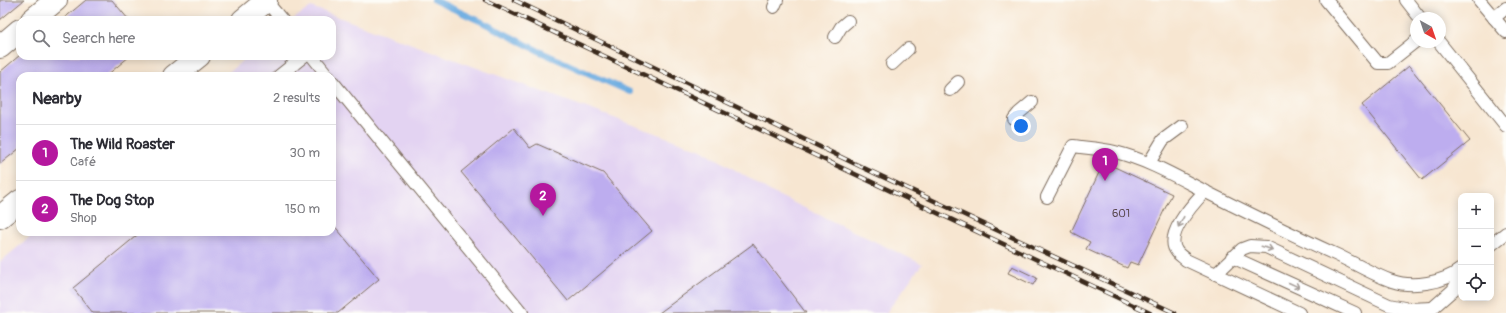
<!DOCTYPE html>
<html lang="en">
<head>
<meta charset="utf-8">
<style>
	:root { --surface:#fff; --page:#f7f7f7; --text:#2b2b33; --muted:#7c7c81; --line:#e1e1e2; --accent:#b5179e }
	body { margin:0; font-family:Pangolin,sans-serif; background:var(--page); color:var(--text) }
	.controls { position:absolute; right:12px; bottom:12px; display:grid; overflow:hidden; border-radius:8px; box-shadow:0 2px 10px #0003 }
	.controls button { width:36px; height:36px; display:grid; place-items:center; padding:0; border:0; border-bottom:1px solid var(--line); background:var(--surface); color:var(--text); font:20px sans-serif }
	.compass { position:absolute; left:1410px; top:12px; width:36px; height:36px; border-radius:50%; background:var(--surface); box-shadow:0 2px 10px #0003; rotate:140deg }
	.you { position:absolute; left:1021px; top:126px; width:14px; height:14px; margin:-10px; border:3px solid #fff; border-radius:50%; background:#1a73e8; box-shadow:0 0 0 6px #1a73e833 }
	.badge { display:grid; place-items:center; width:26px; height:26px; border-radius:50%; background:var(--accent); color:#fff; font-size:13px; font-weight:700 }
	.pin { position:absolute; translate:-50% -33px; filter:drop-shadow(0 1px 2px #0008) }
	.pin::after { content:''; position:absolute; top:21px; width:14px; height:12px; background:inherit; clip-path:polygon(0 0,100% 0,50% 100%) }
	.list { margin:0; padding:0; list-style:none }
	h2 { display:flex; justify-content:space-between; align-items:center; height:52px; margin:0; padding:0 16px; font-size:17px }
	h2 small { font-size:13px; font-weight:400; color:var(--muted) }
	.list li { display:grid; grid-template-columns:26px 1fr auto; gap:12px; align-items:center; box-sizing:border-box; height:56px; padding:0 16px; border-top:1px solid var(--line) }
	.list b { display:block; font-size:15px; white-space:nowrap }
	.list p { margin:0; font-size:13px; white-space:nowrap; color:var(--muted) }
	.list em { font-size:13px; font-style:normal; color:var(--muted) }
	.icon { flex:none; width:22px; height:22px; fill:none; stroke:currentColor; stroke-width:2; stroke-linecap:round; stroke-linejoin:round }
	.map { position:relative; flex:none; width:1506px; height:313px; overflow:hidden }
	.search { position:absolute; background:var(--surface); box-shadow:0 2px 10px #0003; left:16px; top:16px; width:320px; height:44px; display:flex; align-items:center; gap:10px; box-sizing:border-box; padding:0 14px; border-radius:12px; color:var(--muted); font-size:15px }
	.panel { position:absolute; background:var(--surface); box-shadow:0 2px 10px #0003; left:16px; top:72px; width:320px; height:164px; border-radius:12px }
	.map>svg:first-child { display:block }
</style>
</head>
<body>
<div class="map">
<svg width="1506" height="313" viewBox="0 0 1506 313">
	<rect width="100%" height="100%" fill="#fdfcf7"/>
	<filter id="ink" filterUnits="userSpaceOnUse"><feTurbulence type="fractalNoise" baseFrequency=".025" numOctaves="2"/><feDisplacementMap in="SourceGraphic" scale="8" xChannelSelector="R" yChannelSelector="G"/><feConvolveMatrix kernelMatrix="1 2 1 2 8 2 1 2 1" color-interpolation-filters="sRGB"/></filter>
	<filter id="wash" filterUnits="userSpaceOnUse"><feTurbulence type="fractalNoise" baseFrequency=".012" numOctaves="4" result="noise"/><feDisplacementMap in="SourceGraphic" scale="16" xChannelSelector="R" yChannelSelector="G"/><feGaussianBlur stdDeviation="0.9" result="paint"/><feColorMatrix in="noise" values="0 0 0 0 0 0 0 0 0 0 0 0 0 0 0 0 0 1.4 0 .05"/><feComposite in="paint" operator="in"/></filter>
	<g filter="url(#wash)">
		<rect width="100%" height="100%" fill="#f7e6d1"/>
		<polygon fill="#e3d3f2" points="311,7 704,151 773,193 922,264 886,313 0,313 0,262 36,232 332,232 332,76 224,76 248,56 332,56 332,20 292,20"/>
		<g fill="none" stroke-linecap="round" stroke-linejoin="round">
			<polyline stroke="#6eade1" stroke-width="6" points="434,0 482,22 543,53 630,92"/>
		</g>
		<g id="blocks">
			<g fill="#bdadef">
				<polygon points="0,0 24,0 0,20"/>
				<polygon points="86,0 112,0 129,20 62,20"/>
				<polygon points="20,55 130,56 106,76 20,76 20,148 0,164 0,72"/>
				<polygon points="1409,66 1470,141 1422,180 1362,105"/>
				<polygon points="514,128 530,148 537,144 603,173 652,231 568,301 461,172"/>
				<polygon points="1104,162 1172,194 1138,265 1130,262 1127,268 1086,249 1090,242 1071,232"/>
				<polygon points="332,223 379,279 338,313 93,313 73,288 141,232 332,232"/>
				<polygon points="753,244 806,313 659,313"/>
				<polygon points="1012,266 1037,278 1033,285 1008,273"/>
			</g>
		</g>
	</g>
	<g filter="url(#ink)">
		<use href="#blocks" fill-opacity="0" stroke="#7d6c5d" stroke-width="1"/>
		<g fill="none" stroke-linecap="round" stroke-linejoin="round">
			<defs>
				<g id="lane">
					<polyline points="1326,0 1378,63 1388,63 1416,41"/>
					<polyline points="1406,0 1420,18"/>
					<polyline points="1479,0 1506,32"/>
					<polyline points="266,1 282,20"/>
					<polyline points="774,7 777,0"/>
					<polyline points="1494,18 1506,8"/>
					<polyline points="835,37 841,27 848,21"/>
					<polyline points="1439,42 1506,126"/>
					<polyline points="312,56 328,76"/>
					<polyline points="892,64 908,49"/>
					<polyline points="279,76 304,56"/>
					<polyline points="332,81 522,313"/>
					<polyline points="950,90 958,82"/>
					<polyline points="1014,119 1019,113 1032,102"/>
					<polyline points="1149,163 1163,140 1182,126"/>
					<path d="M1205 191C1194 203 1163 235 1177 252 1179 255 1183 257 1186 260L1299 313"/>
					<path d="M1047 197 1073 146C1087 148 1102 149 1115 152 1148 160 1177 177 1206 192 1250 214 1293 235 1337 255 1354 263 1374 275 1392 281 1412 288 1444 283 1461 269"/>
					<polyline points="1491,245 1506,233"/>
					<polyline points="1232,257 1355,313"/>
					<polyline points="1216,274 1242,249 1250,246 1266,247 1389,305 1409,309 1433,308"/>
					<polyline points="1428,312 1453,290 1461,277"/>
				</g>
				<g id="street">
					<polyline points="32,20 56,0"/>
					<polyline points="243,20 266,1 265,0"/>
					<polyline points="0,47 20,30"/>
					<polyline points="174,76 199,56"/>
					<polyline points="0,217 20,201"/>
				</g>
			</defs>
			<use href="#lane" stroke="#7d6c5d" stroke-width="14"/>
			<use href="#street" stroke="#7d6c5d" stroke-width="24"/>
			<use href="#lane" stroke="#fff" stroke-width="12"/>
			<use href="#street" stroke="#fff" stroke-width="22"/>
			<defs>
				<g id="rail">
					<polyline points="485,0 1150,313"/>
					<polyline points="514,0 868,170 1175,313"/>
				</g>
			</defs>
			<use href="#rail" stroke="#3b2a1e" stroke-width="4.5"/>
			<use href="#rail" stroke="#fdfcf7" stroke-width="3" stroke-dasharray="9" stroke-linecap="butt"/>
		</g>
		<defs><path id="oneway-shaft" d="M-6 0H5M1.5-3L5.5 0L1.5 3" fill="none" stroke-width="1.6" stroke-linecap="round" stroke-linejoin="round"/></defs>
		<g stroke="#a79f9a">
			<use href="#oneway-shaft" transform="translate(1181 222) rotate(118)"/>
			<use href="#oneway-shaft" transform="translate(1267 248) rotate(17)"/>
			<use href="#oneway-shaft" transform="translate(1294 285) rotate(25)"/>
		</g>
	</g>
	<g text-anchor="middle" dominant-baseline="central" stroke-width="3" stroke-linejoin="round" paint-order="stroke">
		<g font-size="11" fill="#5c4b52">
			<text x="1121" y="213">601</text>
		</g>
	</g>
</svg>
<div class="controls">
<button>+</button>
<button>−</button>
<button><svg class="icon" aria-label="locate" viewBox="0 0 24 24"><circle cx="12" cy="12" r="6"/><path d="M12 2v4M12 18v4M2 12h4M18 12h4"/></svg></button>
</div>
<svg class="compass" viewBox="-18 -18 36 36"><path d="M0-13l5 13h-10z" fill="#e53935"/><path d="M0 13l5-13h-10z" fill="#7c7c81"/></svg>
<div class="you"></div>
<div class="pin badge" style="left:1105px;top:181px">1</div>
<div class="pin badge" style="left:543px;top:216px">2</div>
<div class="search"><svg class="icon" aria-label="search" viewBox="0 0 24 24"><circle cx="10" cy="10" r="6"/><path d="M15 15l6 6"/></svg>Search here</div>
<section class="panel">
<h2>Nearby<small>2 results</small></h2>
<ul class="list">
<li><span class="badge">1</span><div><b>The Wild Roaster</b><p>Café</p></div><em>30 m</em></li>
<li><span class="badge">2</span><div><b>The Dog Stop</b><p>Shop</p></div><em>150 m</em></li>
</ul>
</section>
</div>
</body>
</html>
